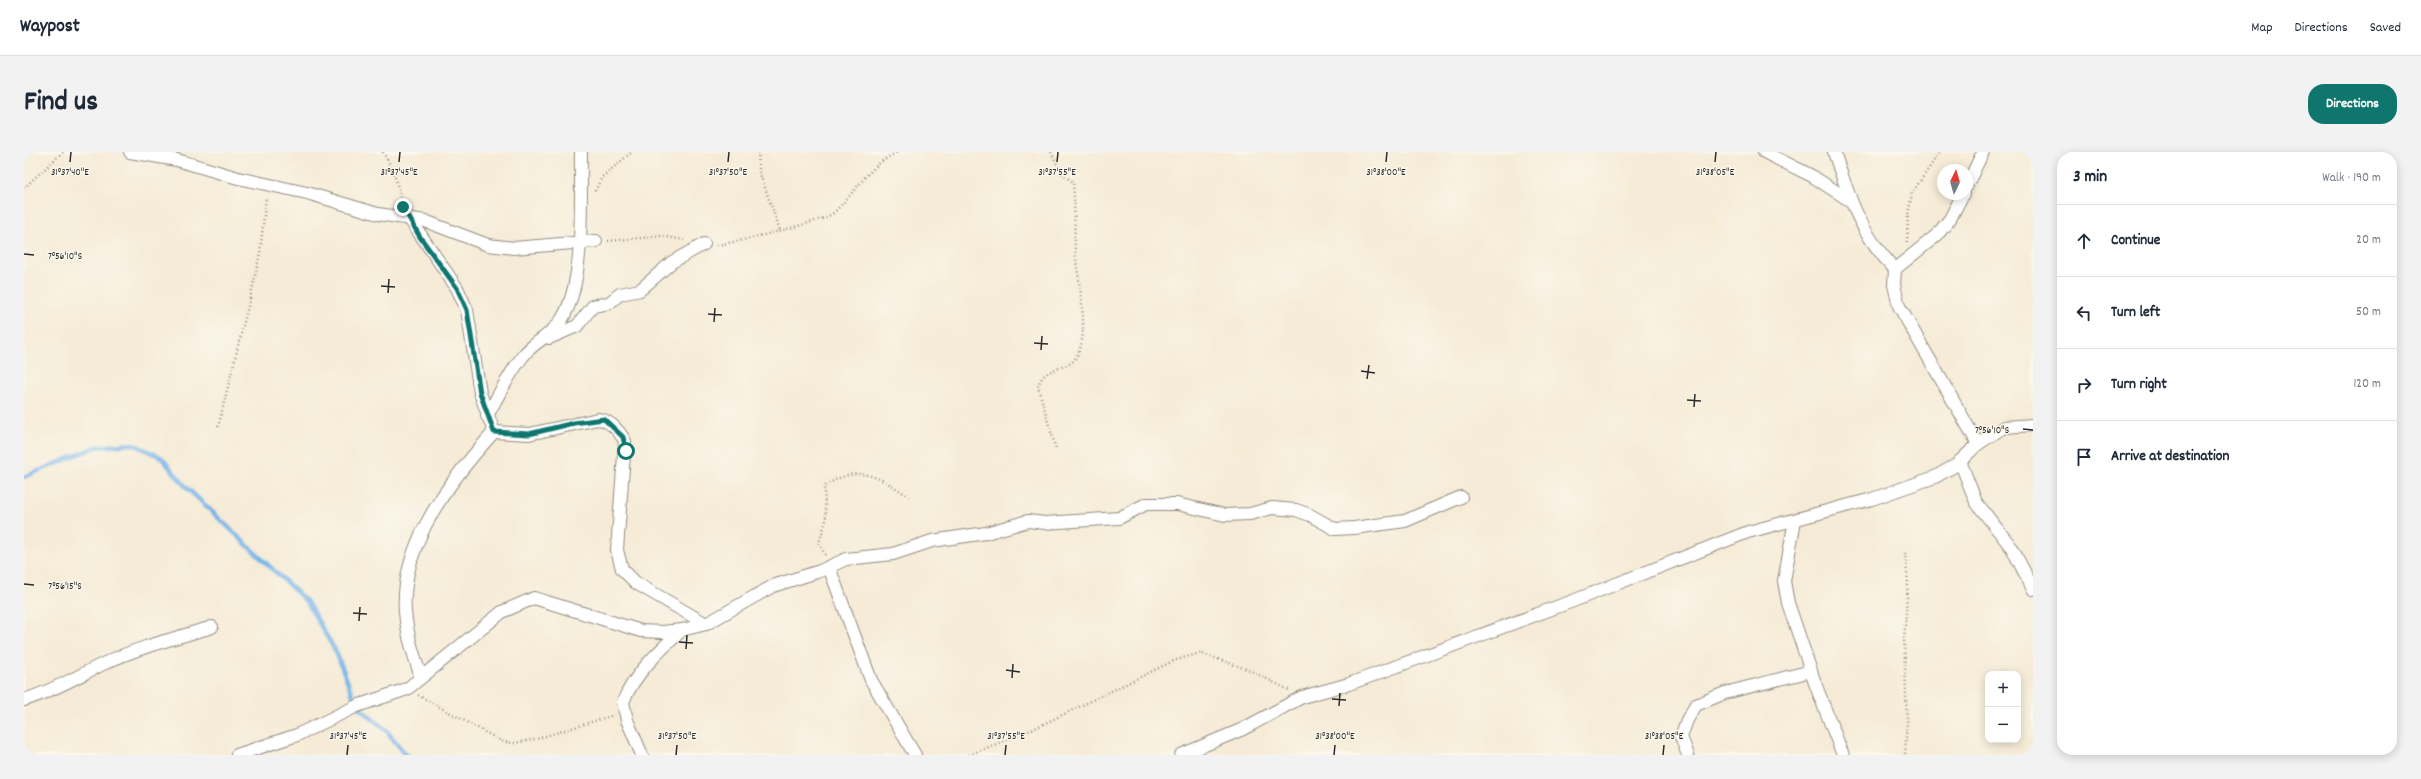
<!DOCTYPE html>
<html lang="en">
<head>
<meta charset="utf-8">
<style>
	:root { --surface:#fff; --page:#f2f2f3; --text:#1f2937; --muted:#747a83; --line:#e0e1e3; --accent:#0f766e }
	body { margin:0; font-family:Dekko,sans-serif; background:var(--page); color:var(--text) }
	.controls { position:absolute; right:12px; bottom:12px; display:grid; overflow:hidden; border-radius:8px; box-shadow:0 2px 10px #0003 }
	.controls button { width:36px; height:36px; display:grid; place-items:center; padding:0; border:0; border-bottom:1px solid var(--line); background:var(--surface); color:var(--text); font:20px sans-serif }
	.compass { position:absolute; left:1913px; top:12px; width:36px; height:36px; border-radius:50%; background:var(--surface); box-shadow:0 2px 10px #0003; rotate:5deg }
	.stop { position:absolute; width:12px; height:12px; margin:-9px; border:3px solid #0f766e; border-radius:50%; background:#fff }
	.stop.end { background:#0f766e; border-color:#fff; box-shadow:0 1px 4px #0008 }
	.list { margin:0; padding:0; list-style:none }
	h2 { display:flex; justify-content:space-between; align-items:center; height:52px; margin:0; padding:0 16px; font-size:17px }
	h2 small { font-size:13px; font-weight:400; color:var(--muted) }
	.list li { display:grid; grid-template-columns:26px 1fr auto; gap:12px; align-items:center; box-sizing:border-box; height:72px; padding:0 16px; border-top:1px solid var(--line) }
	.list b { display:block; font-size:15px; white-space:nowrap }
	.list em { font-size:13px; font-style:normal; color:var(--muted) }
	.icon { flex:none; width:22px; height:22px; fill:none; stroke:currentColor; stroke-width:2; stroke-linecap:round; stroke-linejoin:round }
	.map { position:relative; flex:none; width:2009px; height:603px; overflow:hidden; border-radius:16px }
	header { display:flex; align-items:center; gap:24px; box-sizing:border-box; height:56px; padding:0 20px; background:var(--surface); border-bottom:1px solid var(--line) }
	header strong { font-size:19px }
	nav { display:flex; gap:22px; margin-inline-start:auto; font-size:14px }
	.intro { display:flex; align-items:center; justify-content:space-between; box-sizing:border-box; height:96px; padding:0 24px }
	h1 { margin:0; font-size:28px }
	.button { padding:10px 18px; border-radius:16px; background:var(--accent); color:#fff; font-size:14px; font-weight:700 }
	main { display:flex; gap:24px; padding:0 24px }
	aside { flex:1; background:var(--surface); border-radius:16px; box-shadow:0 2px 10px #0003 }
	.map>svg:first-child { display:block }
</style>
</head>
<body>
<header>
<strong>Waypost</strong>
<nav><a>Map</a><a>Directions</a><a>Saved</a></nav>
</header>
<div class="intro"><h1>Find us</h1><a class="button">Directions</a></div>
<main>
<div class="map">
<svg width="2009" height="603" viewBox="0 0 2009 603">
	<rect width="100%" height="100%" fill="#fbf7ec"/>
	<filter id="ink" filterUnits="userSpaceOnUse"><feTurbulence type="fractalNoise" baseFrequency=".025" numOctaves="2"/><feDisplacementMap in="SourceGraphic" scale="8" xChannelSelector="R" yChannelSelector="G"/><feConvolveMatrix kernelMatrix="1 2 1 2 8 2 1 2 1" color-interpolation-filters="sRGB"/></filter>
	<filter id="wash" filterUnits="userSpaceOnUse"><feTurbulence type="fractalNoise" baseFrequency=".012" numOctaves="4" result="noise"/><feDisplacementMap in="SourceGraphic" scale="16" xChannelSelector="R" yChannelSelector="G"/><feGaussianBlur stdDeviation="0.9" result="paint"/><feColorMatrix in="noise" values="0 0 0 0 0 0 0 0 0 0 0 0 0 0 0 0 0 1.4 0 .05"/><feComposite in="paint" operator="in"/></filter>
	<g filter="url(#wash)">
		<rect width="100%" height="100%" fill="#f5ebd6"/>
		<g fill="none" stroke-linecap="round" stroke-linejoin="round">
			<polyline stroke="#75b3e8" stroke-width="4.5" points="0,325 72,295 109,292 137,305 162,335 283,450 312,500 333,554 362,578 382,603"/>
		</g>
	</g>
	<g filter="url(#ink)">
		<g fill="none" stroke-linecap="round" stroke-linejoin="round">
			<defs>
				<g id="street">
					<polyline points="106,0 153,8 214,26 283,41 354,62 401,69 464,93 490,96 572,89"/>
					<polyline points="1740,0 1788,24 1825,48"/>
					<path d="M1810 0C1825 45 1836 82 1871 117"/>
					<polyline points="1943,33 1959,0"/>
					<polyline points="1939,42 1926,67 1913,83 1871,117 1870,133 1875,154 1954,292"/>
					<path d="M385 66 433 136 443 158 456 241 470 280 505 282 574 267C586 268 595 279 601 289L593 398 598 417 612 431 682 472"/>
					<polyline points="525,186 553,174 569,154 585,151 596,142 616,138 648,110 680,92"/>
					<path d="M463 264C474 244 485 222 499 204 510 189 527 185 538 167 562 129 556 46 557 0"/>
					<polyline points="1936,309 1952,350 1988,396 2009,437"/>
					<polyline points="1771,368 1760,429 1764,451 1792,534 1819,603"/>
					<polyline points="805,415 847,528 891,603"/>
					<path d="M397 525C390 504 383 483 381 460 376 392 427 327 470 280"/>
					<path d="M0 548C29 539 54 524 81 511 115 495 152 486 188 475"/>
					<polyline points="213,603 273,583 333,554 383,537 478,460 510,446 617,479 638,480 658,478 682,472 749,434 796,419 822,407 869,402 908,389 962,381 1004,369 1021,371 1095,366 1122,352 1153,352 1201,363 1226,362 1248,356 1272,358 1286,363 1311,377 1330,376 1381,369 1437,345"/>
					<path d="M618 603 603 568 599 550C610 522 636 498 658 478"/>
					<polyline points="1157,603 1219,577 1278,545 1325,532 1549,449 1724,380 1848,347 1911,325 1932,313 1954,292 1980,275 2009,273"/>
					<polyline points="1664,603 1657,585 1663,568 1672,553 1701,541 1787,519"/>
				</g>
			</defs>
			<use href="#street" stroke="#908b80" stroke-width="14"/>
			<g stroke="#908b80" stroke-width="2.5" stroke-dasharray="1 3" stroke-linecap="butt">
				<polyline points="359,0 370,21 379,54"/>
				<polyline points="734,0 735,19 756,78"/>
				<path d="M1027 0 1038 22 1049 30C1051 52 1050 75 1051 98 1053 125 1068 184 1051 207 1043 218 1019 214 1014 235L1032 297"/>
				<polyline points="0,36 39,0"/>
				<polyline points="571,39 578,25 608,0"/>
				<polyline points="584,89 638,84 660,88"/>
				<polyline points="1883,90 1884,63 1888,41 1916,0"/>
				<path d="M693 93C706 92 800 69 808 62 832 41 844 13 874 0"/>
				<polyline points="194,275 228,138 236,101 242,45"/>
				<polyline points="1881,401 1884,431 1880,488 1883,569 1881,603"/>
				<path d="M801 403 795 391 802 368 800 335C832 311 856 324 885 345"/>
				<polyline points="394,543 479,590 491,591 512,587 590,563"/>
				<polyline points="945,603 1007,578 1149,509 1176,501 1225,518 1265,538"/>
			</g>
			<use href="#street" stroke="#fff" stroke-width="12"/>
		</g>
	</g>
	<g fill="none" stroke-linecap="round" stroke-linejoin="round" filter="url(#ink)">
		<polyline stroke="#0f766e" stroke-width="5" points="379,55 396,85 433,136 443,158 456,241 470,280 505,282 550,271 580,267 599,285 602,299"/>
	</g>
	<path fill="none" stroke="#2b2b2b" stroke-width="1.5" d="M46 10 47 0M375 10 376 0M704 10 705 0M1033 10 1034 0M1362 10 1363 0M1691 10 1692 0M0 102 10 103M357 134 371 135M364 141 365 127M684 162 698 163M690 170 691 156M1010 191 1024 192M1017 198 1018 184M1337 219 1351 221M1343 227 1345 213M1663 248 1677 249M1670 255 1671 242M1999 277 2009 278M0 432 10 433M329 461 343 462M335 469 336 455M655 490 669 491M662 497 663 483M982 518 996 520M988 526 989 512M1308 547 1322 548M1315 554 1316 541M323 603 324 593M652 603 653 593M981 603 982 593M1310 603 1311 593M1639 603 1640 593"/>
	<g font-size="10" text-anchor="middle" fill="#2b2b2b" stroke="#fbf7ec" stroke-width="3" stroke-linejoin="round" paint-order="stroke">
		<text x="46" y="23">31°37'40"E</text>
		<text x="375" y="23">31°37'45"E</text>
		<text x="704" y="23">31°37'50"E</text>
		<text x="1033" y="23">31°37'55"E</text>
		<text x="1362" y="23">31°38'00"E</text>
		<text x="1691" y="23">31°38'05"E</text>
		<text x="41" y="107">7°56'10"S</text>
		<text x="1968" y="281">7°56'10"S</text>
		<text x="41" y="437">7°56'15"S</text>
		<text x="324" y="587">31°37'45"E</text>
		<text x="653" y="587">31°37'50"E</text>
		<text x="982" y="587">31°37'55"E</text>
		<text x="1311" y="587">31°38'00"E</text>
		<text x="1640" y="587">31°38'05"E</text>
	</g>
</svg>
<div class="controls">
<button>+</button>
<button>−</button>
</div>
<svg class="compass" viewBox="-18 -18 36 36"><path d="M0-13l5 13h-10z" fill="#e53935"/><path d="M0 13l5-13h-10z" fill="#747a83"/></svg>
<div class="stop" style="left:602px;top:299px"></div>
<div class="stop end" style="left:379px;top:55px"></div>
</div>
<aside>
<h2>3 min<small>Walk · 190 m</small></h2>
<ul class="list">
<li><svg class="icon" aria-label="ahead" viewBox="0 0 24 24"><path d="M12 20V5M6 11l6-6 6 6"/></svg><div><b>Continue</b></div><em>20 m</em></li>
<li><svg class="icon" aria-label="left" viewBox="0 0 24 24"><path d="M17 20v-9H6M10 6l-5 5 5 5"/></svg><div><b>Turn left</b></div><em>50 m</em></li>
<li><svg class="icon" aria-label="right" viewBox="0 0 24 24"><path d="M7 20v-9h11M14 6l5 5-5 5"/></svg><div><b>Turn right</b></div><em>120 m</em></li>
<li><svg class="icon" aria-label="arrive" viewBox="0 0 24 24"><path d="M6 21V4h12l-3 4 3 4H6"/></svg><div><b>Arrive at destination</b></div></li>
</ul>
</aside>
</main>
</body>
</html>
